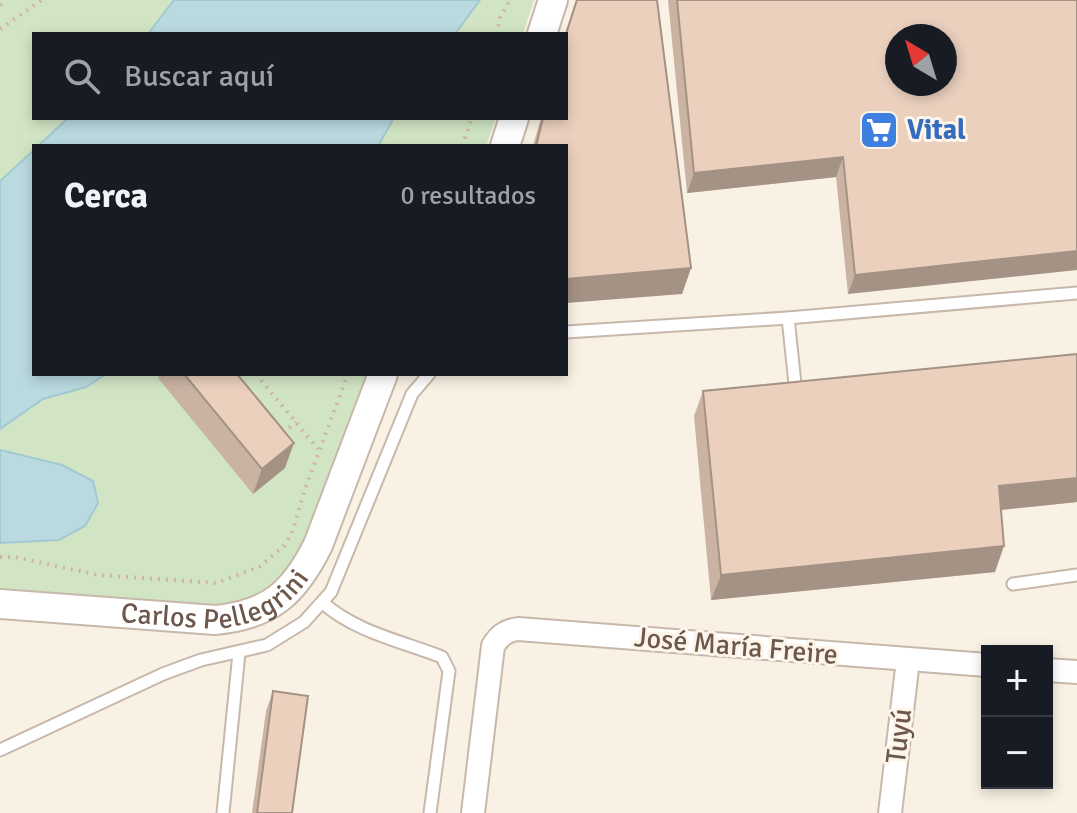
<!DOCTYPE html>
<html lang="es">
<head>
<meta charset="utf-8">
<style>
	:root { --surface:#171b24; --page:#20242c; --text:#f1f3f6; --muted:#9ea1a6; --line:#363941 }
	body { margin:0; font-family:Signika,sans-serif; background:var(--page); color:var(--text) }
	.controls { position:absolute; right:24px; bottom:24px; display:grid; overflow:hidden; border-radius:0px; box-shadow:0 4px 12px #0003 }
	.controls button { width:72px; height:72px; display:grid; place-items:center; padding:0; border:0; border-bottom:2px solid var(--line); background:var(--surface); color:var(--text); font:40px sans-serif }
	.compass { position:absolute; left:885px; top:24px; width:72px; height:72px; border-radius:50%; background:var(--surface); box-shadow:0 4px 12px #0003; rotate:322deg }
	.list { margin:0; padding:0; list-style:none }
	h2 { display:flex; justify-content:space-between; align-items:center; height:104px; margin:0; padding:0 32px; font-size:34px }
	h2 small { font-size:26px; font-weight:400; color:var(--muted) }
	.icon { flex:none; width:44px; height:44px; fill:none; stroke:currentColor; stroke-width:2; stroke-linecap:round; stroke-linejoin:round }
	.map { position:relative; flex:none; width:1077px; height:813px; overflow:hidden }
	.search { position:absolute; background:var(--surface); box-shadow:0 4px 12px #0003; left:32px; top:32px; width:536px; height:88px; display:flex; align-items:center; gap:20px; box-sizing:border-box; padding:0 28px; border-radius:0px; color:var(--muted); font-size:30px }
	.panel { position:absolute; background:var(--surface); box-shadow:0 4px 12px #0003; left:32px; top:144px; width:536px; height:232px; border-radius:0px }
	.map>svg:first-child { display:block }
</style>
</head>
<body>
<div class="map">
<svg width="1077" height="813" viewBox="0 0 1077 813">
	<rect width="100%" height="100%" fill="#f9f1e3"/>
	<g fill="#d1e5c4">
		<polygon points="0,0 174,0 148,34 34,34 34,118 68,118 38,146 34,146 34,150 0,181"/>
		<polygon points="480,0 534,0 523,34 455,34"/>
		<polygon points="394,118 496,118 486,146 378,146"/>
		<polygon points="106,374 370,374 302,547 280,579 258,595 231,605 199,608 0,593 0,543 59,540 98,503 93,481 62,465 0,450 0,429 43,399 86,387"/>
	</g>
	<g fill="#badae0" stroke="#a2c9d1" stroke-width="2">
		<polygon points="174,0 480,0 455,34 148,34"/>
		<polygon points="68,118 394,118 378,146 38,146"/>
		<polygon points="34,150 34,374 106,374 86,387 43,399 0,429 0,181"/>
		<polygon points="0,450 62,465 93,481 98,503 85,526 59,540 0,543"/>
	</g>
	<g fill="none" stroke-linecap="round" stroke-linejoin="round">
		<defs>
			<g id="service">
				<polyline points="566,332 788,318"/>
				<polyline points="798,393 796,393 788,318 1077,293"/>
				<polyline points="1013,584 1077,575"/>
				<path d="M323 603C356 632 401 641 442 657L449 671 430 813"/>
				<polyline points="0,750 163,674 201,660 267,645 304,622 331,592 412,394 429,374"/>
				<polyline points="223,813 239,653"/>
			</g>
			<g id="minor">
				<polyline points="1047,670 1077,672"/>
				<path d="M473 813 493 646C499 636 505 631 518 629L987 665"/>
				<polyline points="890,813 908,660"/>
			</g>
			<g id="tertiary">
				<polyline points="542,34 553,0"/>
				<polyline points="505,146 514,118"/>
				<path id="s1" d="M0 604 215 620C270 615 294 593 318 545L383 374"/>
			</g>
		</defs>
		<use href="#service" stroke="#c8b8ab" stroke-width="15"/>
		<use href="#minor" stroke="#c8b8ab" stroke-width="26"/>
		<use href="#tertiary" stroke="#c8b8ab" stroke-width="32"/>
		<g stroke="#d0b4a2" stroke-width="4" stroke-dasharray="2 6" stroke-linecap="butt">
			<polyline points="0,5 4,0"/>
			<polyline points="0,29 42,0"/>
			<polyline points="497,34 500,18 510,0"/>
			<polyline points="462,146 472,118"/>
			<polyline points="256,374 318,449"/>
			<polyline points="283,433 296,422"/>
			<polyline points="0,557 15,557 98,575 216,583 259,567 284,546 292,533 305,489 348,374"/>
		</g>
		<use href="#service" stroke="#fff" stroke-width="11"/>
		<use href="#minor" stroke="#fff" stroke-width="22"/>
		<use href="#tertiary" stroke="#fff" stroke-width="28"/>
	</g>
	<g fill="#cab3a3">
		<polygon points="576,0 657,0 691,268 682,294 566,146 533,146 541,118 566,118 566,34 565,34"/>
		<polygon points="668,0 1077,0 848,294 836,177 687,193"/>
		<polygon points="1077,354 1077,502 1001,510 995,572 711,600 694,416 703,391"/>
		<polygon points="159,374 237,374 285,468 253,494 158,378"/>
		<polygon points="273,691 292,813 252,813 266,711"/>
	</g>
	<g fill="#a49285">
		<polygon points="843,157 836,177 687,193 694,173"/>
		<polygon points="1077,251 1077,270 848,294 855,275"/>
		<polygon points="691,268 682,294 566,303 566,279"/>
		<polygon points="294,443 285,468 253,494 262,469"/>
		<polygon points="1077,478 1077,502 990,511 999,486"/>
		<polygon points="1004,546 995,572 711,600 721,575"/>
	</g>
	<g fill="#ebd0be" stroke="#a49285" stroke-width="2" fill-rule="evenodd">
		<polygon points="577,0 657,0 691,268 566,279 566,146 536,146 543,118 566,118 566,34"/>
		<path d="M677 0H1077V251L855 275 843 157 694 173ZM897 36H945V84H897Z"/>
		<polygon points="1077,354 1077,478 999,486 1004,546 721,575 703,391"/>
		<polygon points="184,374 237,374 294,443 262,469"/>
		<polygon points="273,691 308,696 292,813 257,813"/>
	</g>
	<defs>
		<symbol id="supermarket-square" viewBox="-11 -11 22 22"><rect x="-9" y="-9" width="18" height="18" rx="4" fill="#3f7fe0" stroke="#fdf5e9"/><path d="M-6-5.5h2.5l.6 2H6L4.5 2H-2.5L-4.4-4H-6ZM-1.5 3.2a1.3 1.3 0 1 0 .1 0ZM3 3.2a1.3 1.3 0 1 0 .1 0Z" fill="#fff"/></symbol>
	</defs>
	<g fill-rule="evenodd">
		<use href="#supermarket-square" x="857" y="108" width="44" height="44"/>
	</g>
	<g text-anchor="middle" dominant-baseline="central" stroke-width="6" stroke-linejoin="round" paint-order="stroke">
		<g font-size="28" font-weight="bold" fill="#366cbe" stroke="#fdf5e9" text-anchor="start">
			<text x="907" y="130">Vital</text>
		</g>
		<g font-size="28" fill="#6e584c" stroke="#fdf5e9">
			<text stroke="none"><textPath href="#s1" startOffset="220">Carlos Pellegrini</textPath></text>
			<text transform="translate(736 646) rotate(5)">José María Freire</text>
			<text transform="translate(899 736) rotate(-83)">Tuyú</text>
		</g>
	</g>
</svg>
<div class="controls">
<button>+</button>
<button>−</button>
</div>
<svg class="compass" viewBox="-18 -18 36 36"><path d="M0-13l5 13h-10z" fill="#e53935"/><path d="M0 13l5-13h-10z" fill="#9ea1a6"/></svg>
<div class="search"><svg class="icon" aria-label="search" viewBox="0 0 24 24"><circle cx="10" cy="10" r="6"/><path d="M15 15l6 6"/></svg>Buscar aquí</div>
<section class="panel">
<h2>Cerca<small>0 resultados</small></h2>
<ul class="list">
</ul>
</section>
</div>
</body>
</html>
